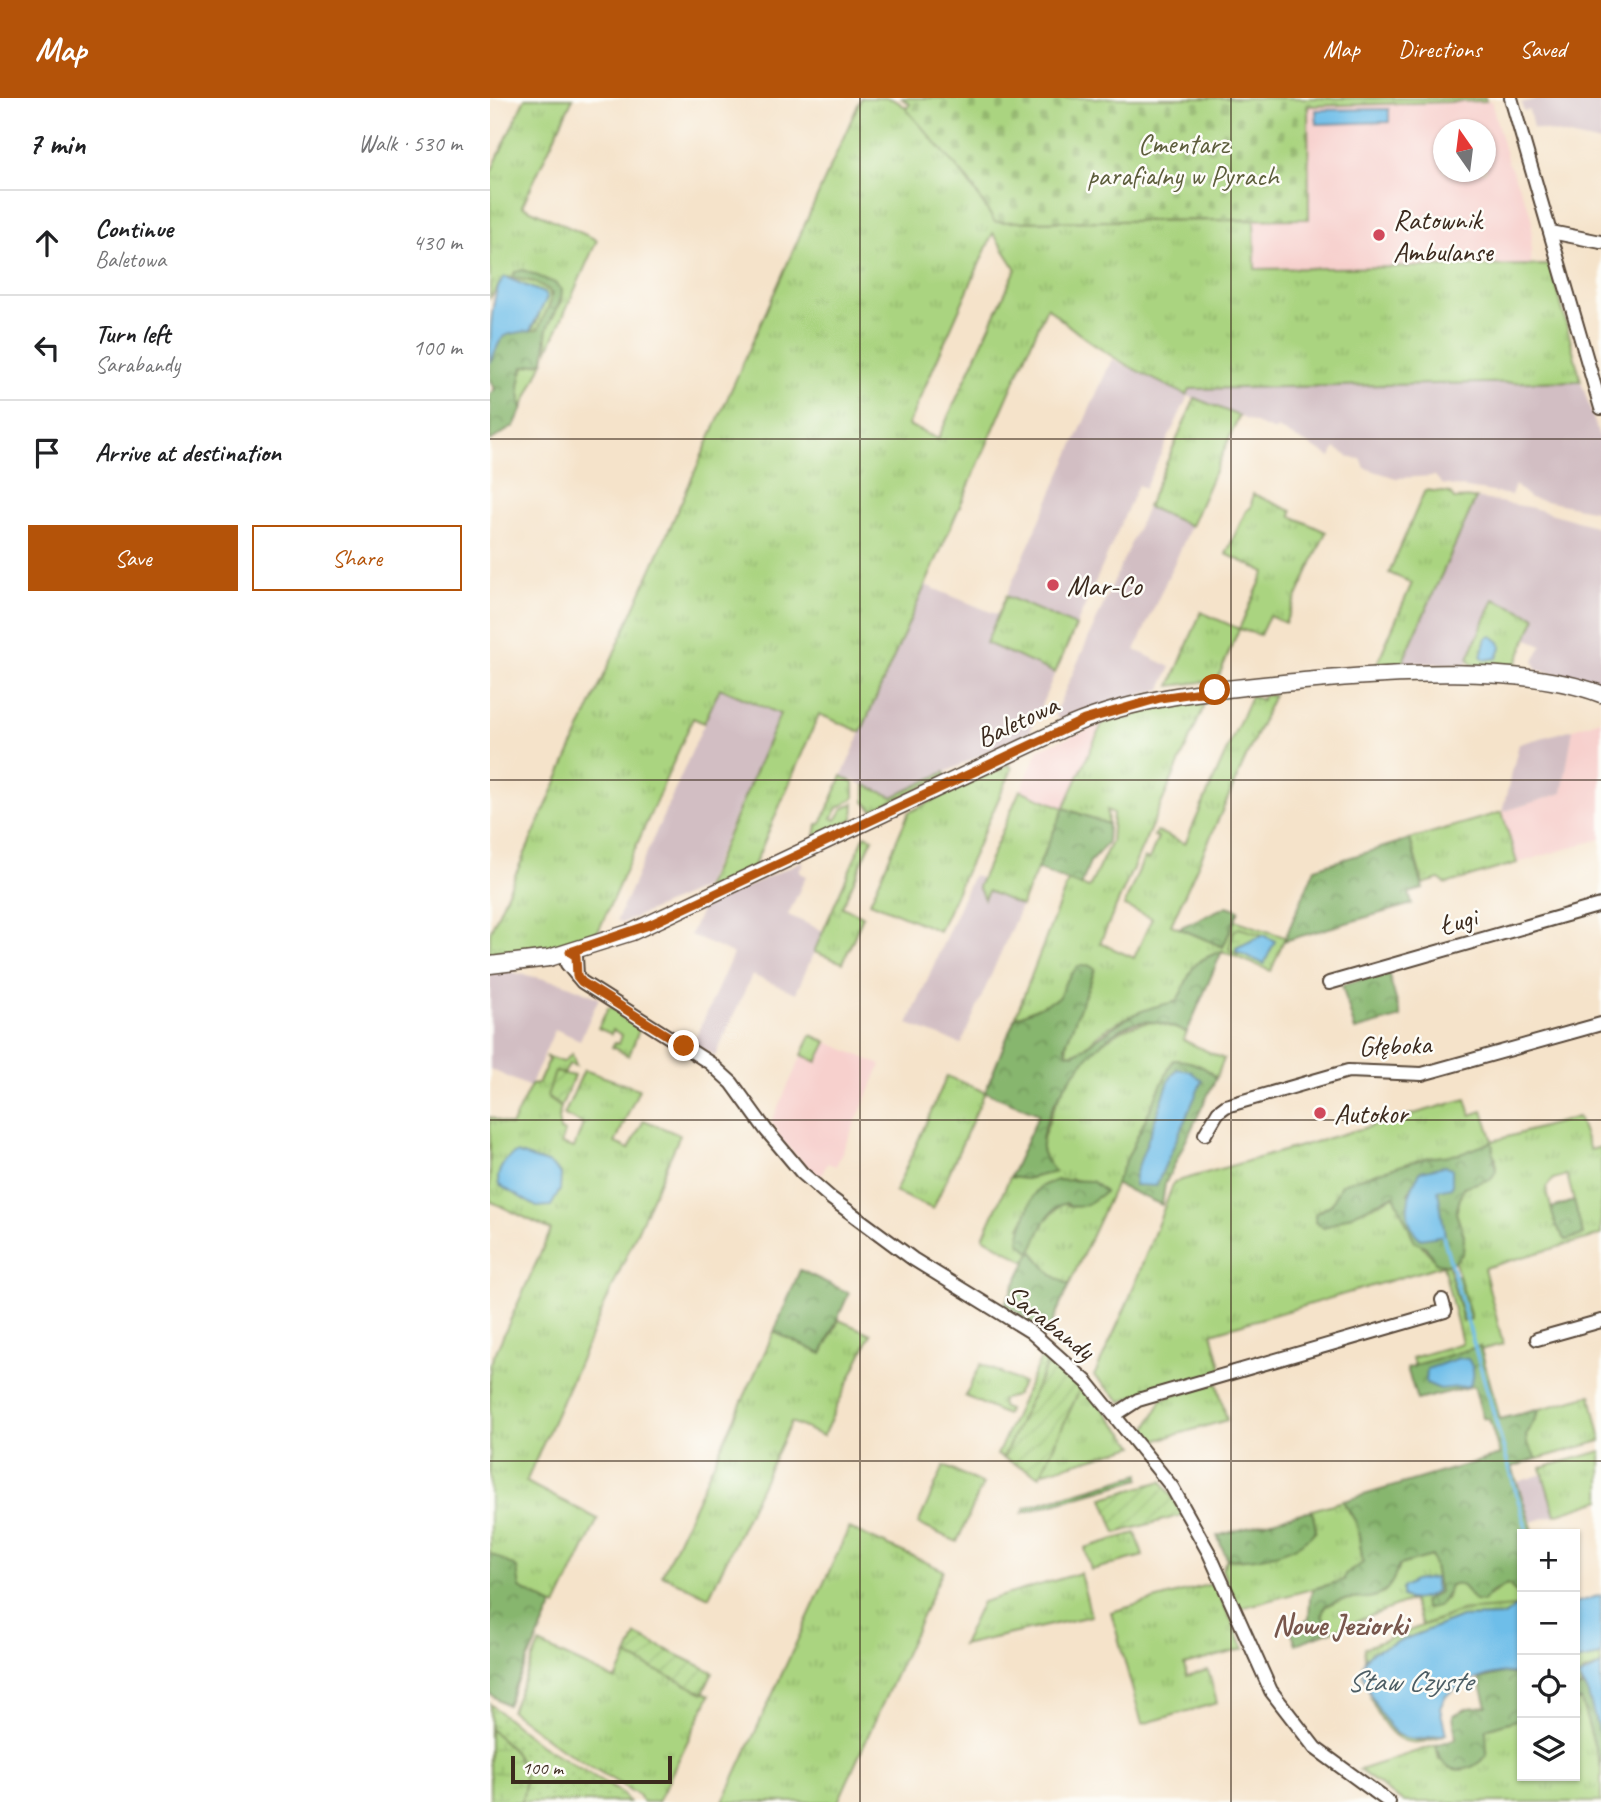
<!DOCTYPE html>
<html lang="en">
<head>
<meta charset="utf-8">
<style>
	:root { --surface:#fff; --page:#f2f2f2; --text:#202124; --muted:#757577; --line:#e0e0e0; --accent:#b45309 }
	body { margin:0; font-family:Caveat,sans-serif; background:var(--page); color:var(--text) }
	.controls { position:absolute; right:21px; bottom:21px; display:grid; overflow:hidden; border-radius:0px; box-shadow:0 2px 5px #0004 }
	.controls button { width:63px; height:63px; display:grid; place-items:center; padding:0; border:0; border-bottom:2px solid var(--line); background:var(--surface); color:var(--text); font:35px sans-serif }
	.compass { position:absolute; left:943px; top:21px; width:63px; height:63px; border-radius:50%; background:var(--surface); box-shadow:0 2px 5px #0004; rotate:346deg }
	.scale { position:absolute; left:21px; bottom:18px; width:161px; box-sizing:border-box; padding-left:7px; border:4px solid #3b2a1e; border-top:0; font-size:19px; line-height:24px; white-space:nowrap; color:#3b2a1e; -webkit-text-stroke:5px #fdfcf7; paint-order:stroke }
	.stop { position:absolute; width:21px; height:21px; margin:-16px; border:5px solid #b45309; border-radius:50%; background:#fff }
	.stop.end { background:#b45309; border-color:#fff; box-shadow:0 2px 7px #0008 }
	.list { margin:0; padding:0; list-style:none }
	h2 { display:flex; justify-content:space-between; align-items:center; height:91px; margin:0; padding:0 28px; font-size:30px }
	h2 small { font-size:23px; font-weight:400; color:var(--muted) }
	.list li { display:grid; grid-template-columns:46px 1fr auto; gap:21px; align-items:center; box-sizing:border-box; height:105px; padding:0 28px; border-top:2px solid var(--line) }
	.list b { display:block; font-size:26px; white-space:nowrap }
	.list p { margin:0; font-size:23px; white-space:nowrap; color:var(--muted) }
	.list em { font-size:23px; font-style:normal; color:var(--muted) }
	.actions { display:flex; gap:14px; padding:21px 28px }
	.actions a { flex:1; padding:16px 0; border:2px solid var(--accent); border-radius:0px; text-align:center; font-size:24px; color:var(--accent) }
	.actions .main { background:var(--accent); color:#fff }
	.icon { flex:none; width:38px; height:38px; fill:none; stroke:currentColor; stroke-width:2; stroke-linecap:round; stroke-linejoin:round }
	.map { position:relative; flex:none; width:1111px; height:1704px; overflow:hidden }
	header { display:flex; align-items:center; gap:42px; box-sizing:border-box; height:98px; padding:0 35px; background:var(--accent); color:#fff }
	header strong { font-size:33px }
	nav { display:flex; gap:38px; margin-inline-start:auto; font-size:24px }
	main { display:flex }
	aside { flex:1; background:var(--surface) }
	.map>svg:first-child { display:block }
</style>
</head>
<body>
<header>
<strong>Map</strong>
<nav><a>Map</a><a>Directions</a><a>Saved</a></nav>
</header>
<main>
<aside>
<h2>7 min<small>Walk · 530 m</small></h2>
<ul class="list">
<li><svg class="icon" aria-label="ahead" viewBox="0 0 24 24"><path d="M12 20V5M6 11l6-6 6 6"/></svg><div><b>Continue</b><p>Baletowa</p></div><em>430 m</em></li>
<li><svg class="icon" aria-label="left" viewBox="0 0 24 24"><path d="M17 20v-9H6M10 6l-5 5 5 5"/></svg><div><b>Turn left</b><p>Sarabandy</p></div><em>100 m</em></li>
<li><svg class="icon" aria-label="arrive" viewBox="0 0 24 24"><path d="M6 21V4h12l-3 4 3 4H6"/></svg><div><b>Arrive at destination</b></div></li>
</ul>
<div class="actions"><a class="main">Save</a><a>Share</a></div>
</aside>
<div class="map">
<svg width="1111" height="1704" viewBox="0 0 1111 1704">
	<defs>
		<pattern id="grass-tufts" width="24" height="20" patternUnits="userSpaceOnUse" patternTransform="scale(1.75)"><rect width="24" height="20" fill="#aad480"/><path d="M3 7l-1-3M5 7V3M7 7l1-3M15 17l-1-3M17 17v-4M19 17l1-3" fill="none" stroke="#93b66e"/></pattern>
		<pattern id="forest-crowns" width="20" height="18" patternUnits="userSpaceOnUse" patternTransform="scale(1.75)"><rect width="20" height="18" fill="#87b66e"/><path d="M2 6a3 3 0 1 1 6 0M12 15a3 3 0 1 1 6 0" fill="none" stroke="#70945a"/></pattern>
		<pattern id="wetland-marsh" width="20" height="14" patternUnits="userSpaceOnUse" patternTransform="scale(1.75)"><rect width="20" height="14" fill="#aad480"/><path d="M1 5h8M5 5V1M11 12h8M15 12V8" fill="none" stroke="#93b66e"/></pattern>
		<pattern id="cemetery-stones" width="16" height="16" patternUnits="userSpaceOnUse" patternTransform="scale(1.75)"><rect width="16" height="16" fill="#aad480"/><path d="M2 7V4a2 2 0 0 1 4 0v3zM10 15v-3a2 2 0 0 1 4 0v3z" fill="#93b66e"/></pattern>
		<pattern id="park-dots" width="8" height="8" patternUnits="userSpaceOnUse" patternTransform="scale(1.75)"><rect width="8" height="8" fill="#aad480"/><path d="M2 2h.1M6 6h.1" fill="none" stroke="#93b66e" stroke-width="1.8" stroke-linecap="round"/></pattern>
		<pattern id="garden-furrows" width="10" height="10" patternUnits="userSpaceOnUse" patternTransform="scale(1.75)"><rect width="10" height="10" fill="#aad480"/><path d="M-1 1l2-2M0 10L10 0M9 11l2-2" fill="none" stroke="#93b66e"/></pattern>
	</defs>
	<rect width="100%" height="100%" fill="#fdfcf7"/>
	<filter id="ink" filterUnits="userSpaceOnUse"><feTurbulence type="fractalNoise" baseFrequency=".0143" numOctaves="2"/><feDisplacementMap in="SourceGraphic" scale="14" xChannelSelector="R" yChannelSelector="G"/><feConvolveMatrix kernelMatrix="1 2 1 2 8 2 1 2 1" color-interpolation-filters="sRGB"/></filter>
	<filter id="wash" filterUnits="userSpaceOnUse"><feTurbulence type="fractalNoise" baseFrequency=".00686" numOctaves="4" result="noise"/><feDisplacementMap in="SourceGraphic" scale="28" xChannelSelector="R" yChannelSelector="G"/><feGaussianBlur stdDeviation="1.57" result="paint"/><feColorMatrix in="noise" values="0 0 0 0 0 0 0 0 0 0 0 0 0 0 0 0 0 1.4 0 .05"/><feComposite in="paint" operator="in"/></filter>
	<g filter="url(#wash)">
		<rect width="100%" height="100%" fill="#f5e3ca"/>
		<g fill="#f7d0cd" fill-rule="evenodd">
			<path d="M1001 3 1018 64 1042 118 1041 167 764 171V122L819 121 818 8ZM954 32H996V74H954Z"/>
			<polygon points="1111,622 1111,741 1027,765 1012,714 1072,695 1083,631"/>
			<polygon points="612,626 574,710 531,692 549,651"/>
			<polygon points="337,944 391,967 346,1068 337,1065 330,1081 286,1037 288,1032 281,1025 312,957 327,964"/>
		</g>
		<g fill="#d2bec3">
			<polygon points="1050,0 1111,0 1111,45 1043,30 1039,12 1034,13 1031,5"/>
			<polygon points="622,261 670,285 699,291 1091,283 1111,344 1111,414 1040,400 1025,387 1021,397 952,386 945,378 906,380 875,370 871,361 861,360 845,350 841,359 787,330 785,333 698,298 655,390 648,387 586,528 516,498"/>
			<polygon points="986,400 1043,410 1111,430 1111,585 1047,572 1044,563 1052,547 1038,541 1029,561 981,566 978,561 976,566 912,565"/>
			<polygon points="657,409 701,428 645,552 681,569 671,591 568,622 565,615"/>
			<polygon points="435,487 508,517 496,545 565,575 540,634 403,699 352,678"/>
			<polygon points="230,590 290,616 213,790 132,825 127,822"/>
			<polygon points="1083,631 1072,695 1012,714 1029,646"/>
			<polygon points="314,762 309,774 316,778 298,817 333,833 306,895 262,877 224,960 222,956 203,946 243,856 200,837 212,810"/>
			<polygon points="483,777 535,799 471,946 418,926"/>
			<polygon points="17,873 73,885 109,900 90,942 65,931 40,989 0,971 0,875"/>
			<polygon points="1053,1376 1065,1417 1041,1424 1027,1384"/>
		</g>
		<g fill="url(#grass-tufts)" stroke="#727f4f" stroke-width="2" fill-rule="evenodd">
			<polygon points="35,0 83,0 32,108 107,142 58,252 56,232 72,202 25,174 22,180 15,179 0,200 0,76"/>
			<path d="M371 0C379 0 391 0 399 0 432 9 486 95 505 124L764 122 765 171 1061 167 1091 283 700 291 697 297C645 274 599 248 557 209L371 634 329 616 263 770 214 793 290 616 230 590 214 625 203 620 109 832C82 854 33 854 0 858V834ZM503 135 526 171 448 341 418 327Z"/>
			<polygon points="53,264 32,311 29,288 33,269"/>
			<polygon points="705,300 749,318 701,428 657,409"/>
			<polygon points="935,392 960,395 964,401 986,400 912,565 886,568 922,485 899,475"/>
			<polygon points="763,396 802,413 801,418 836,434 795,525 779,518 770,537 749,531 727,582 680,588 711,514 749,531 775,474 736,456 756,413 761,409"/>
			<polygon points="516,498 586,528 565,575 496,545"/>
			<polygon points="1004,501 1046,519 1024,571 981,566 978,560"/>
			<path d="M784 597 681 827 733 849 745 822 795 839 781 873 732 853C694 866 705 872 687 903 659 911 633 918 609 936 599 944 591 957 577 955 573 935 599 893 605 871L575 885 569 900 525 920 578 783 599 790 621 744 623 715 617 712 618 726 574 711 531 808 498 793 494 801 488 789 530 692 574 710 612 626 632 619 639 621C649 608 696 606 713 603V611L610 845 644 860 662 820 634 808 654 760 659 762 668 739 664 738 667 733 695 746 761 598 772 602V598Z"/>
			<polygon points="519,666 522,671 449,833 380,804 419,714"/>
			<polygon points="455,674 456,678 383,712 375,704 375,687 403,699"/>
			<polygon points="352,678 364,685 364,700 348,710 342,720 346,722 353,711 364,705 363,721 325,739 327,726 331,726"/>
			<polygon points="1012,714 1027,765 956,786 949,781 933,786 920,741"/>
			<polygon points="375,737 383,740 352,809 373,818 353,865 324,854"/>
			<polygon points="122,909 151,927 139,958 122,949 125,945 129,946 132,937 123,932 121,936 108,930 118,910"/>
			<path d="M665 924 697 934 693 942 734 961 726 980C716 968 699 962 683 962L579 1187 562 1177 542 1154 536 1164 493 1139 520 1079 536 1081 565 1074C560 1067 553 1060 552 1051 551 1041 557 1029 560 1020 577 974 613 927 665 924ZM581 1081 590 1083 580 1108 572 1105 555 1123 530 1129 542 1108Z"/>
			<polygon points="321,937 337,944 327,964 312,957"/>
			<polygon points="82,956 86,968 79,966 74,976 65,974 58,1001 71,1009 68,1021 70,1032 75,1034 71,1046 84,1050 93,1026 74,1017 94,972 149,991 125,1045 139,1051 154,1022 190,1037 36,1384 108,1421 66,1509 30,1490 0,1455 0,1267 61,1132 0,1103 0,1019 21,1028 41,987 48,986 59,962 55,958 73,964"/>
			<polygon points="457,978 495,994 443,1111 405,1094"/>
			<path d="M976 1001 981 1017 993 1013 1003 1043 1088 1019 1100 1052 1111 1049V1137L994 1170 1013 1246 990 1252 989 1249 924 1267 922 1260 972 1245 953 1167 722 1235 732 1272 641 1299 632 1304 604 1278 637 1206 684 1084ZM970 1056 1006 1059V1072L1001 1081 973 1089 966 1115 974 1138 973 1155 965 1164 981 1221 973 1223 958 1166 953 1167C929 1151 914 1124 905 1097L877 1111 825 1116C871 1087 915 1062 970 1056ZM1077 1077 1093 1137 1076 1142 1066 1128 1056 1090 1063 1081Z"/>
			<polygon points="349,1222 381,1236 333,1338 301,1324 219,1499 172,1477 284,1234 332,1256"/>
			<polygon points="555,1251 561,1257 513,1360 507,1357"/>
			<polygon points="491,1266 533,1285 525,1298 511,1302 512,1309 518,1312 516,1317 475,1298"/>
			<polygon points="727,1285 737,1322 657,1345 655,1334 672,1301"/>
			<polygon points="592,1286 645,1348 551,1375"/>
			<polygon points="1101,1297 1111,1343 1047,1361 1037,1345 1036,1338 1050,1311"/>
			<polygon points="1111,1353 1111,1402 1065,1417 1051,1370"/>
			<polygon points="454,1368 493,1386 467,1444 428,1426"/>
			<polygon points="853,1403 867,1426 873,1465 855,1482 747,1511 732,1471 737,1461 751,1462 826,1432 822,1412"/>
			<polygon points="359,1430 453,1472 348,1704 233,1704"/>
			<polygon points="646,1435 653,1458 601,1472 595,1450"/>
			<path d="M942 1458 949 1495 933 1504 956 1501 960 1487H973L980 1498 995 1500 1018 1486 1032 1500V1509L971 1513 932 1527 922 1502 839 1534 832 1517 835 1508C869 1490 893 1518 909 1467Z"/>
			<polygon points="590,1475 601,1518 472,1547 492,1504"/>
			<polygon points="721,1486 726,1489 754,1551 694,1567 697,1578 718,1572 727,1605 652,1626 621,1514"/>
			<polygon points="49,1546 126,1582 137,1558 220,1597 168,1704 152,1704 148,1697 70,1650 21,1613"/>
			<polygon points="1111,1558 1111,1568 1093,1574 1090,1585 1092,1589 1085,1591 1085,1563"/>
			<polygon points="1091,1602 1111,1670 1111,1704 913,1704 869,1672 946,1647 949,1662 997,1657 995,1631 1032,1620 1032,1678 1085,1678 1085,1604"/>
		</g>
		<g fill="url(#forest-crowns)" stroke="#617046" stroke-width="2" fill-rule="evenodd">
			<path d="M33 172 65 185 72 192C72 209 58 220 56 236 54 247 58 252 53 264L33 269 29 288 32 311 24 328 0 343V296L5 291 0 282V265L10 241 17 234 48 231 62 196 44 184 22 180 25 174Z"/>
			<polygon points="574,710 618,726 617,745 600,764 591,788 547,771"/>
			<polygon points="920,741 933,791 919,795 922,806 794,843 825,770"/>
			<polygon points="737,808 749,812 733,849 689,830"/>
			<path d="M732 853 697 934C680 928 662 920 644 925 607 936 548 1011 552 1051 553 1060 560 1067 565 1074L535 1081 520 1079 549 1016 495 994 525 920 569 900 575 885 587 869 598 867 605 871 575 948 577 955 584 956C624 932 635 912 686 904 705 873 693 867 732 853Z"/>
			<polygon points="898,874 911,919 865,932 852,887"/>
			<path d="M683 962C699 962 716 968 726 980L675 1086 672 1107 625 1086Z"/>
			<path d="M1002 1044 1006 1073 1001 1081 973 1089 966 1115 974 1138 973 1155C965 1165 958 1169 945 1164L936 1149 925 1144 904 1097 834 1130 825 1124V1116L842 1106 851 1086 935 1060 970 1056ZM931 1073 948 1091 947 1101 918 1096Z"/>
			<path d="M567 1082 602 1083 615 1094C602 1103 590 1115 576 1105 556 1111 549 1136 542 1153L562 1177 579 1187 557 1237 515 1206 541 1154 529 1144C529 1136 542 1096 547 1092 552 1086 560 1085 567 1082Z"/>
			<polygon points="1084,1103 1093,1137 1076,1142 1066,1128 1061,1110"/>
			<polygon points="310,1172 359,1195 332,1256 284,1234"/>
			<polygon points="969,1177 981,1221 973,1223 961,1178"/>
			<path d="M990 1248 1010 1321 1050 1311 1036 1338 1037 1345 1047 1361 1022 1369 1044 1436H1032V1500L1018 1486 1001 1494 993 1504 985 1503C977 1495 974 1482 960 1487 956 1500 951 1511 936 1511L933 1504 949 1494 942 1458 909 1467C893 1518 869 1490 835 1508L832 1517 839 1534 806 1546 801 1532 819 1521 820 1499 824 1491 854 1482 855 1476 873 1465 867 1426 853 1403 1010 1357 999 1321 993 1320 984 1288 927 1302 917 1270Z"/>
			<polygon points="650,1376 650,1381 533,1415 536,1409"/>
			<path d="M822 1412 826 1432C809 1455 765 1463 737 1461L727 1438Z"/>
			<polygon points="0,1455 27,1470 30,1490 63,1507 17,1607 0,1596"/>
			<path d="M1014 1575 1032 1578V1620L996 1631 997 1657C978 1678 952 1678 946 1647L966 1641 963 1617 978 1610 997 1608 989 1581Z"/>
			<polygon points="1092,1589 1097,1593 1111,1641 1111,1670 1091,1602 1085,1604 1085,1591"/>
		</g>
		<g fill="url(#wetland-marsh)" stroke="#727f4f" stroke-width="2">
			<polygon points="15,179 44,184 59,192 61,203 48,231 40,233 47,223 56,196"/>
			<polygon points="749,830 773,837 746,853 749,857 739,851 743,834"/>
			<polygon points="1026,1509 1014,1518 971,1519 882,1554 875,1561 874,1550 971,1513"/>
			<path d="M883 1598 906 1636 931 1643 956 1636C913 1657 897 1638 880 1599Z"/>
			<path d="M0 1631C26 1653 41 1667 32 1704H0Z"/>
		</g>
		<polygon fill="url(#cemetery-stones)" stroke="#727f4f" stroke-width="2" points="411,0 995,0 996,3 818,8 819,121 505,124 479,83 416,11 420,6"/>
		<path fill="url(#park-dots)" stroke="#727f4f" stroke-width="2" d="M0 1606 49 1646 132 1695 139 1704H32C41 1667 26 1653 0 1631Z"/>
		<g fill="url(#garden-furrows)" stroke="#727f4f" stroke-width="2">
			<polygon points="65,974 84,978 71,1009 57,998"/>
			<polygon points="560,1260 592,1286 550,1378 513,1360"/>
			<polygon points="672,1383 693,1417 626,1435 613,1400"/>
			<polygon points="146,1537 223,1574 213,1595 137,1558"/>
		</g>
		<g fill="#6ebee9" stroke="#547484" stroke-width="2">
			<polygon points="899,11 899,24 827,26 826,12"/>
			<path d="M15 179 56 196 57 200 40 233C9 236 13 237 0 265 0 242 0 191 15 179Z"/>
			<polygon points="1002,538 1010,544 1011,550 1007,560 995,562 991,558 996,540"/>
			<polygon points="773,837 785,843 774,866 746,853 746,850"/>
			<polygon points="687,971 700,973 712,983 666,1088 644,1087 645,1077 680,981"/>
			<path d="M26 1055 60 1066 71 1076 70 1092 61 1108 47 1109 9 1087C5 1075 15 1059 26 1055Z"/>
			<path d="M954 1068 962 1070V1089L948 1092 955 1137 931 1141C910 1123 917 1094 931 1073Z"/>
			<path d="M969 1260 978 1261C984 1270 986 1279 979 1288L950 1291 936 1285 937 1271Z"/>
			<path d="M944 1480 946 1493C937 1501 922 1504 912 1499V1490L924 1483Z"/>
			<polygon points="1111,1497 1111,1558 1085,1563 1085,1505"/>
			<path d="M1026 1509 1032 1511V1578C1010 1568 975 1584 956 1597L950 1610 956 1636C938 1638 927 1646 909 1637 897 1631 873 1586 872 1572 872 1564 876 1559 882 1554L971 1519 1014 1518Z"/>
			<polygon points="1111,1568 1111,1641 1097,1593 1088,1579"/>
		</g>
		<g fill="none" stroke-linecap="round" stroke-linejoin="round">
			<polyline stroke="#6ebee9" stroke-width="3.5" points="953,1138 1038,1436"/>
		</g>
	</g>
	<g filter="url(#ink)">
		<g fill="none" stroke-linecap="round" stroke-linejoin="round">
			<defs>
				<g id="street">
					<polyline points="1021,0 1111,310"/>
					<polyline points="1061,134 1111,144"/>
					<polyline points="87,878 86,858 80,854 77,866 92,884 220,965 242,985 276,1032 312,1075 342,1101 423,1161 541,1234 597,1284 682,1389 719,1455 781,1593 825,1650 899,1704"/>
					<polyline points="839,885 1111,807"/>
					<polyline points="715,1036 728,1014 736,1008 858,973 932,976 1111,926"/>
					<polyline points="1047,1241 1111,1223"/>
					<polyline points="625,1317 648,1302 955,1213 952,1202"/>
				</g>
				<path id="secondary" d="M0 867 59 860 142 834 579 628C655 596 734 591 814 583 899 575 1031 566 1111 596"/>
			</defs>
			<use href="#street" stroke="#574638" stroke-width="16"/>
			<use href="#secondary" stroke="#574638" stroke-width="19"/>
			<use href="#street" stroke="#fff" stroke-width="12"/>
			<use href="#secondary" stroke="#fff" stroke-width="16"/>
		</g>
	</g>
	<g fill="none" stroke-linecap="round" stroke-linejoin="round" filter="url(#ink)">
		<polyline stroke="#b45309" stroke-width="9" points="194,948 92,884 87,878 86,858 80,854 159,827 594,622 670,600 725,592"/>
	</g>
	<path fill="none" stroke="#3b2a1e" stroke-width="2" stroke-opacity="0.55" d="M370 0V1704M741 0V1704M0 341H1111M0 682H1111M0 1022H1111M0 1363H1111"/>
	<g fill="#d1495b" stroke="#fdfcf7" stroke-width="2.5">
		<circle cx="889" cy="137" r="7"/>
		<circle cx="563" cy="487" r="7"/>
		<circle cx="830" cy="1015" r="7"/>
	</g>
	<g text-anchor="middle" dominant-baseline="central" stroke-width="5" stroke-linejoin="round" paint-order="stroke">
		<g font-size="28" fill="#5c5d3b" stroke="#fdfcf7">
			<text x="693" y="45">Cmentarz<tspan x="693" dy="32">parafialny w Pyrach</tspan></text>
		</g>
		<g font-size="28" fill="#3b2a1e" stroke="#fdfcf7" text-anchor="start">
			<text x="903" y="121">Ratownik<tspan x="903" dy="32">Ambulanse</tspan></text>
			<text x="577" y="487">Mar-Co</text>
			<text x="844" y="1015">Autokor</text>
		</g>
		<g font-size="28" fill="#3b2a1e" stroke="#fdfcf7">
			<text transform="translate(527 623) rotate(-25)">Baletowa</text>
			<text transform="translate(968 823) rotate(-16)">Ługi</text>
			<text transform="translate(905 947) rotate(-2)">Głęboka</text>
			<text transform="translate(560 1224) rotate(38)">Sarabandy</text>
		</g>
		<g font-size="30" font-weight="bold" fill="#78574d" stroke="#fdfcf7">
			<text x="850" y="1527">Nowe Jeziorki</text>
		</g>
		<g font-size="30" font-style="italic" fill="#4d5e65" stroke="#fdfcf7">
			<text x="919" y="1583">Staw Czyste</text>
		</g>
	</g>
</svg>
<div class="controls">
<button>+</button>
<button>−</button>
<button><svg class="icon" aria-label="locate" viewBox="0 0 24 24"><circle cx="12" cy="12" r="6"/><path d="M12 2v4M12 18v4M2 12h4M18 12h4"/></svg></button>
<button><svg class="icon" aria-label="layers" viewBox="0 0 24 24"><path d="M12 4l9 5-9 5-9-5zM3 14l9 5 9-5"/></svg></button>
</div>
<svg class="compass" viewBox="-18 -18 36 36"><path d="M0-13l5 13h-10z" fill="#e53935"/><path d="M0 13l5-13h-10z" fill="#757577"/></svg>
<div class="scale">100 m</div>
<div class="stop" style="left:725px;top:592px"></div>
<div class="stop end" style="left:194px;top:948px"></div>
</div>
</main>
</body>
</html>
